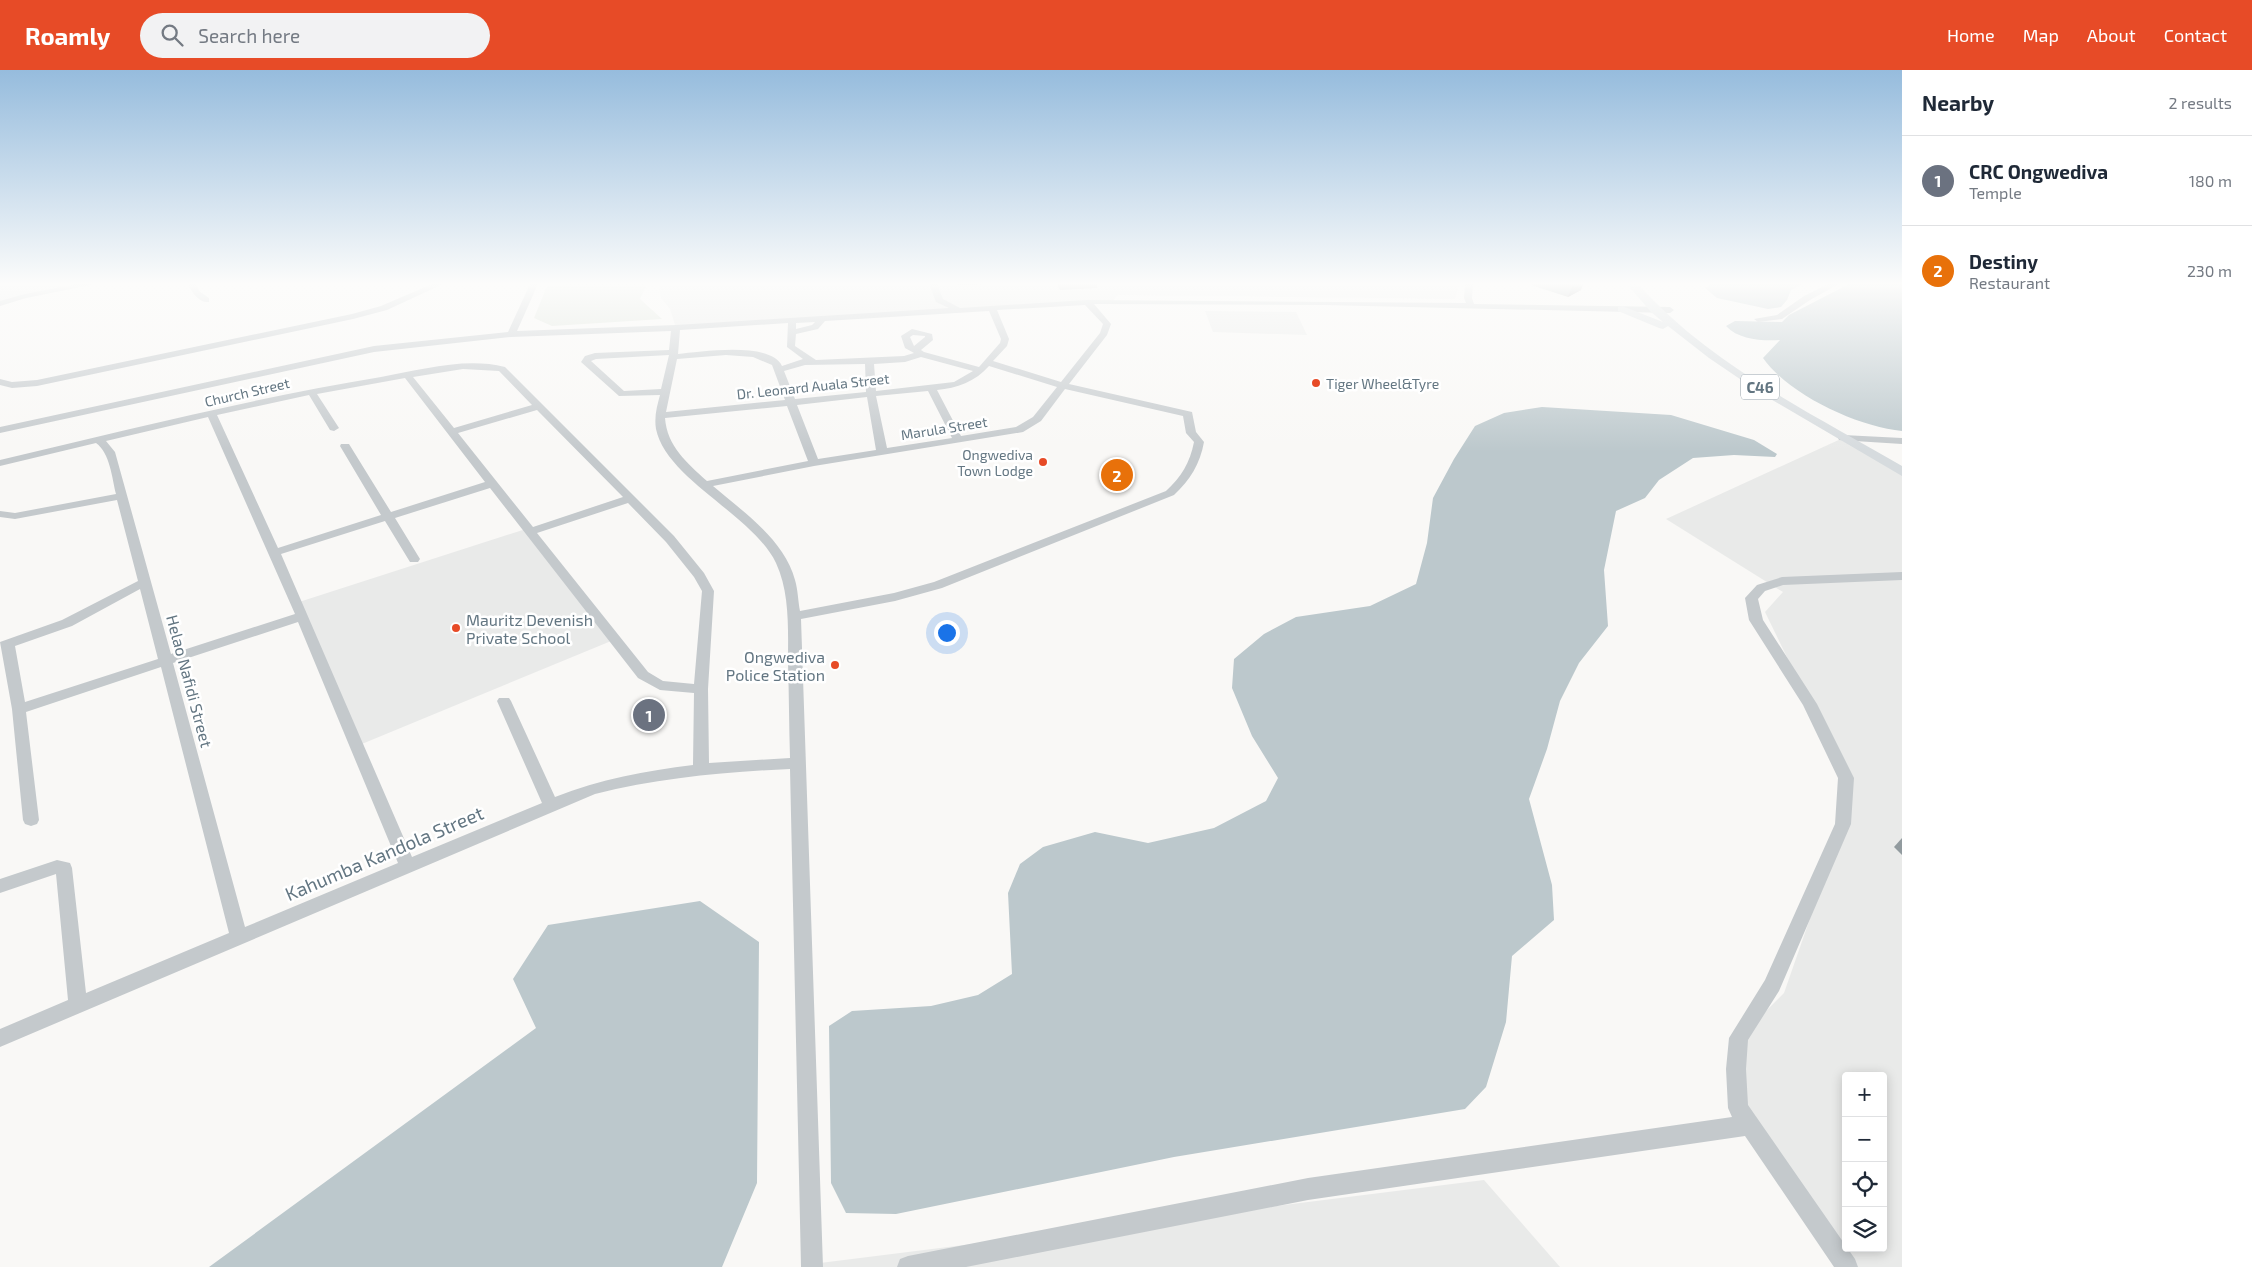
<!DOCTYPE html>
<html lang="en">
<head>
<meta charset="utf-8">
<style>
	:root { --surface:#fff; --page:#f2f2f3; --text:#1f2937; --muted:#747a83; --line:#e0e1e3; --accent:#e74b27 }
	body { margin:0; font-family:"Exo 2",sans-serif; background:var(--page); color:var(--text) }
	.controls { position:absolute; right:15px; bottom:15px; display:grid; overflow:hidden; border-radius:5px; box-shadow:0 2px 12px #0003 }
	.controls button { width:45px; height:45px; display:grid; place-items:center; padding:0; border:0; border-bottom:1px solid var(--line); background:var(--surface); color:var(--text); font:25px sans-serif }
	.you { position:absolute; left:946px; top:562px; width:18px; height:18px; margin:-12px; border:4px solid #fff; border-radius:50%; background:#1a73e8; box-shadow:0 0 0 8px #1a73e833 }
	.badge { display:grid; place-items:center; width:32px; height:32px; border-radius:50%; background:var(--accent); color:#fff; font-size:16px; font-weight:700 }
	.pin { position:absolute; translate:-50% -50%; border:2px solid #fff; box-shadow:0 1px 5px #0006 }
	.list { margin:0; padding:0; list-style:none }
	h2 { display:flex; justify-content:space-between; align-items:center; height:65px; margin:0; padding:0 20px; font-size:21px }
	h2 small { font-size:16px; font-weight:400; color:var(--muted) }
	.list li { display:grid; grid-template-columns:32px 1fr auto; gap:15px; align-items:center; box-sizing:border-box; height:90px; padding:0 20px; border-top:1px solid var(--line) }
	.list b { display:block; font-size:19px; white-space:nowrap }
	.list p { margin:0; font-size:16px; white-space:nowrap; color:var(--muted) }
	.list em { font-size:16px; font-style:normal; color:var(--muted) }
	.icon { flex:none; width:28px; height:28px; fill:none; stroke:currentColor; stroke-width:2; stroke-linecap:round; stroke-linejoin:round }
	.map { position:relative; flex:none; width:1902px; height:1197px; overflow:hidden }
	header { display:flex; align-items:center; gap:30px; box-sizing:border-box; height:70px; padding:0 25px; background:var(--accent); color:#fff }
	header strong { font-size:24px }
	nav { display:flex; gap:28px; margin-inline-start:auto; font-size:18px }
	.search { width:350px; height:45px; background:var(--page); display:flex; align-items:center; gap:12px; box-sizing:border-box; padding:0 18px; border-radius:28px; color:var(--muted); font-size:19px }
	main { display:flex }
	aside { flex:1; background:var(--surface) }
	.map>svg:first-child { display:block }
</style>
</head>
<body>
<header>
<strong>Roamly</strong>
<div class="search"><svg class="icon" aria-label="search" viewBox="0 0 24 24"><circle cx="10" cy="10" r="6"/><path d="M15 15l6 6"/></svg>Search here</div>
<nav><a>Home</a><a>Map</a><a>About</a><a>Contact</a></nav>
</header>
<main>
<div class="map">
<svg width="1902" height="1197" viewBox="0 0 1902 1197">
	<rect width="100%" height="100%" fill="#f9f8f6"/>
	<g fill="#e9eae9" fill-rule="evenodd">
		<polygon points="0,214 92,214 0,233"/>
		<polygon points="658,214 1459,214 1455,229 1118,225 1112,232 676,258 670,239 661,228"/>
		<polygon points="1205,241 1296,242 1307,265 1213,262"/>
		<path d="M1843 368 1902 402V1197H1847L1738 1038 1739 968 1784 923 1843 754 1846 708 1765 542 1783 522 1666 449ZM1846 1006H1883V1178H1846Z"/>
		<polygon points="529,458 616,569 357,676 296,533"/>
		<polygon points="1484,1110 1560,1197 812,1197 812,1194"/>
	</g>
	<polygon fill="#dae1d7" points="568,214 647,214 640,229 662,249 552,256 534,248 547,216"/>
	<g fill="#bcc8cc">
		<polygon points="1711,214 1803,214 1791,220 1787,230 1781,237 1768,239 1717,228 1705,218"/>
		<path d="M1849 214H1902V361C1858 357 1789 325 1763 288L1780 270C1762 271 1739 270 1726 256L1735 251 1782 252 1789 245Z"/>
		<polygon points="1542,337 1671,345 1754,370 1777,384 1775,387 1734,385 1693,388 1659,410 1645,428 1616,441 1604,500 1608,556 1579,593 1560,631 1547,679 1529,729 1552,815 1554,850 1512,886 1506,952 1486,1017 1465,1039 1174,1087 896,1144 846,1143 831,1113 829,956 852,941 931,936 978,925 1012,904 1008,823 1020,794 1043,777 1095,762 1148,773 1214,758 1266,731 1278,708 1252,666 1232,618 1234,589 1264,564 1296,547 1370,536 1416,514 1427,473 1433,428 1454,389 1475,356 1504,343"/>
		<polygon points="700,831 759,872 757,1113 722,1197 209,1197 536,958 513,909 548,855"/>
	</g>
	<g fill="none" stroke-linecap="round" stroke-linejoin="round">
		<g fill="#c4c9cc" fill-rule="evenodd">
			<polygon points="77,214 96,214 26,228 0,236 0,231 25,224"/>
			<path d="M188 214H196L199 221 209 228V232C199 233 192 223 188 214Z"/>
			<polygon points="432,214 443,214 387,240 353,249 37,316 12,318 0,315 0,309 12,312 37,310 352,244 381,236"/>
			<path d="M530 214H538L517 261 676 255 949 238 936 232 929 214H937L943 229 960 238 1087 230 1466 233 1464 228 1465 214H1473L1472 228 1474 234 1670 237 1674 240 1670 243 1324 235 1094 234 1111 254 1107 265 1069 314 1192 342 1196 362 1204 372C1200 394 1190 410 1174 425L942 518 895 531 801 549 823 1197H801L790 699C724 702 659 708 595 724L0 977V959L68 930 56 804 0 823V809L57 790 70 793 72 798 86 923 229 863 161 597 26 642 39 750 37 754 31 756 25 754 23 750 12 639 0 572 62 550 138 511 117 430 15 449 0 447V441L15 443 116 424C112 408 110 383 96 373L0 396V390C127 360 253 328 381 307 421 300 465 287 505 297L674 466 704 503 714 521 708 619 709 693 790 688C789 656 789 625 788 593 788 560 790 523 776 493 753 445 666 409 656 359 654 347 657 336 660 325L619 326 581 292 585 286 595 283 669 280 671 261 511 267 374 282 0 363V357L374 276 508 262ZM1085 235 1103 254 1100 263 1061 312 993 291 1007 276 1009 269 997 240ZM989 241 1001 269 1000 273 979 297 924 282 921 280 933 270 932 264 912 259 901 266 905 278 914 283 904 286 816 290 795 276 796 264 818 259 825 251ZM815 252 812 255 796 259V253ZM788 253 787 277 803 289 782 296C771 271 700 282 678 284L680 260ZM913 265 925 266V267L914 276 910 267ZM669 285 661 319 624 321 591 291 596 289ZM726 285 753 287 772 295 785 330 666 342 677 289ZM921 287 973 301 954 312 876 321 874 294 905 292ZM865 294 866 322 795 329 784 301 805 295ZM989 296 1057 317 1033 347 1016 357 961 366 937 320C957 318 975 312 989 296ZM463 299 499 301 532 335 454 358 413 307ZM405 308 485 412 391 442 349 374H341L340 376 381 445 278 478 217 345 309 325 330 360 334 361 339 358 317 324ZM1065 319 1183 346 1186 363 1194 372C1190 393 1181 407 1166 421L934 512 894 523 800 541C798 531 798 520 795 510 784 469 743 442 713 416L814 396 1023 362 1041 351ZM928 321 952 368 887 378 876 326ZM867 327 876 380 818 389 797 335ZM787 336 808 391 707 411C687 393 667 376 665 348ZM537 340 623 427 533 457 458 363ZM208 347 295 544 171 584 115 382 106 371ZM490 418 638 608 660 620 694 623 693 695C646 701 600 709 555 727L511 631 509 628H499L497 631 542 733 412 787 281 484 385 451 410 492H418L420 489 395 448ZM628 433 666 472 694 507 702 521 694 614 663 611 648 602 537 463ZM140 519 158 589 25 632 15 576 72 556ZM298 552 398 793 245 857 173 593Z"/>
			<polygon points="1828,214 1839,214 1810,230 1782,249 1758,252 1754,249 1777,245 1804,226"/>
			<polygon points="1843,365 1902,368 1902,374 1839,370 1838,368"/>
			<polygon points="1902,502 1902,510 1783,515 1765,521 1758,529 1763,550 1817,634 1854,708 1851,754 1779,921 1748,970 1746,999 1748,1035 1855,1189 1858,1197 1834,1197 1745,1066 1308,1130 966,1197 897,1197 900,1189 908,1186 1308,1108 1732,1047 1728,1038 1726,999 1729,968 1765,910 1835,754 1838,708 1803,635 1749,550 1745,528 1757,515 1782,507"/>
		</g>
		<path fill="#d6dbde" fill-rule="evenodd" d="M1627 214H1638C1709 294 1811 343 1902 396V406L1762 324 1709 288 1668 256 1663 259 1659 258 1618 241V237L1622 236 1663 252 1651 242Z"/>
	</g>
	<g fill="#929b9f">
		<polygon points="958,214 985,214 958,215"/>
		<polygon points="1057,214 1097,214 1097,218 1060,220"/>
		<polygon points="1532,214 1583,214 1581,220 1568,227 1531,215"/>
		<polygon points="1902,768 1902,785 1894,777"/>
	</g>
	<polygon fill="#777e82" points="1573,214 1583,214 1581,220 1568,227"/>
	<linearGradient id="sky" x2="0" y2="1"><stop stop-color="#96bcdd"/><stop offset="0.56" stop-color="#fcfcfb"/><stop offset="1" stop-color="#fcfcfb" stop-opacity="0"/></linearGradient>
	<rect width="1902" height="382" fill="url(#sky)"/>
	<g fill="#e74b27" stroke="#fff" stroke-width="2">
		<circle cx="1316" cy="313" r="5"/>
		<circle cx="1043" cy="392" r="5"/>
		<circle cx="456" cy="558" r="5"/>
		<circle cx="835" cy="595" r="5"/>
	</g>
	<g text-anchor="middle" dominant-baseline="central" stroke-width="5" stroke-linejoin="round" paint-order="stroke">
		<g font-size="14" fill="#637682" stroke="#fff" text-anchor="start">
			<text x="1326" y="313">Tiger Wheel&amp;Tyre</text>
			<text x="1033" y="384" text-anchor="end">Ongwediva<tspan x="1033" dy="16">Town Lodge</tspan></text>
		</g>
		<g font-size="14" fill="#637682" stroke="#fff">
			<text transform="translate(813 316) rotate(-6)">Dr. Leonard Auala Street</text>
			<text transform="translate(247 322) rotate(-13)">Church Street</text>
			<text transform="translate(944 358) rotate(-9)">Marula Street</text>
		</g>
		<rect fill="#fff" stroke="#929fa8" stroke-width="1" x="1741" y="304.5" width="38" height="25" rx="4"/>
		<g font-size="15" font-weight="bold" fill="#637682">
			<text x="1760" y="317">C46</text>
		</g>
		<g font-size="16" fill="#637682" stroke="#fff" text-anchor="start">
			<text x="466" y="549">Mauritz Devenish<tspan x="466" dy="18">Private School</tspan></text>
			<text x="825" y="586" text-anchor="end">Ongwediva<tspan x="825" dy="18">Police Station</tspan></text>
		</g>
		<g font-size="16" fill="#637682" stroke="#fff">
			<text transform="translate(190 611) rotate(75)">Helao Nafidi Street</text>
		</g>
		<g font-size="19" fill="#637682" stroke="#fff">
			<text transform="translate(384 783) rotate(-23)">Kahumba Kandola Street</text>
		</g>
	</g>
</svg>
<div class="controls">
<button>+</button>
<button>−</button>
<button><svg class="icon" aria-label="locate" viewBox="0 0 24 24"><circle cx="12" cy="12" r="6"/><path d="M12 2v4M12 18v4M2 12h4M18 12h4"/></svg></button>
<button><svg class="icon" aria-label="layers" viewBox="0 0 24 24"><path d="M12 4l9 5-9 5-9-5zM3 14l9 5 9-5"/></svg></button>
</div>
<div class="you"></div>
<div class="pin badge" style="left:649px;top:645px;background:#6b7280">1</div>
<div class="pin badge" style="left:1117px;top:405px;background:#e8710a">2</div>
</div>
<aside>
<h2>Nearby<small>2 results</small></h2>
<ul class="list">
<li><span class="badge" style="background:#6b7280">1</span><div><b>CRC Ongwediva</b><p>Temple</p></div><em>180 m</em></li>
<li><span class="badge" style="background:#e8710a">2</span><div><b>Destiny</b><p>Restaurant</p></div><em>230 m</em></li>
</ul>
</aside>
</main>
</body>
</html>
